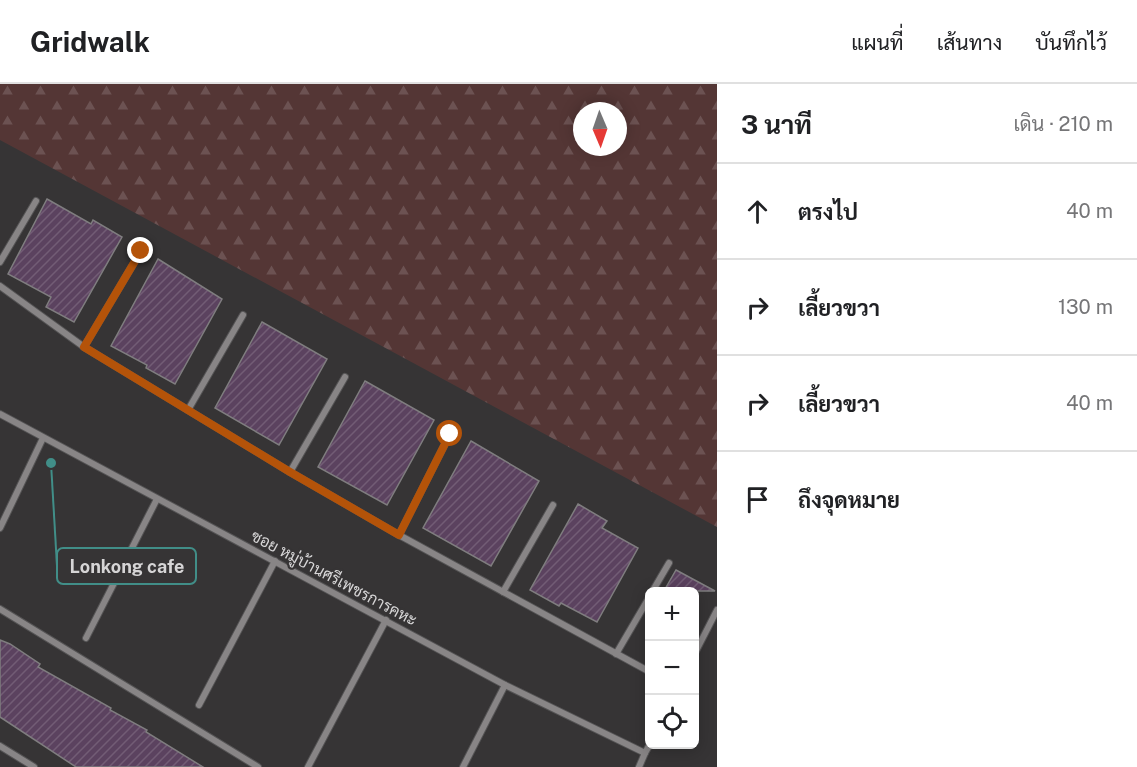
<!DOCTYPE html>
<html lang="th">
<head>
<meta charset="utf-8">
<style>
	:root { --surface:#fff; --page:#f2f2f2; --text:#202124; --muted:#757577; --line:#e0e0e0 }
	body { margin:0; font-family:"Public Sans",Sarabun,sans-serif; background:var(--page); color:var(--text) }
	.controls { position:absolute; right:18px; bottom:18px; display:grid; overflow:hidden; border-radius:9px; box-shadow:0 3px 15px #0003 }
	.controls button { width:54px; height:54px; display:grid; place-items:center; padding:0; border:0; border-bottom:2px solid var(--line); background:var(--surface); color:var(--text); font:30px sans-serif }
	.compass { position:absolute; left:573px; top:18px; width:54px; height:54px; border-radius:50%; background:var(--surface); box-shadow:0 3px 15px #0003; rotate:178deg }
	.stop { position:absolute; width:18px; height:18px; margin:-14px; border:4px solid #b45309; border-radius:50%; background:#fff }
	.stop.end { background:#b45309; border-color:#fff; box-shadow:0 2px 6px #0008 }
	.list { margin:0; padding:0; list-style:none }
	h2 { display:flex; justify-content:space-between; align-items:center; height:78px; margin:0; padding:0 24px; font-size:26px }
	h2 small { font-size:20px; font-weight:400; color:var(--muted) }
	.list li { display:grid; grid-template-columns:39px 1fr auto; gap:18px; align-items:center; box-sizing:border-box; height:96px; padding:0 24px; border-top:2px solid var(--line) }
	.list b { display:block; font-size:22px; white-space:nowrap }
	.list em { font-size:20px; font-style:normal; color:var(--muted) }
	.icon { flex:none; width:33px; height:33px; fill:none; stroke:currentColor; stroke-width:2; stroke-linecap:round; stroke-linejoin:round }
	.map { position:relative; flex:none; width:717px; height:683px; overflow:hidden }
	header { display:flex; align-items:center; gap:36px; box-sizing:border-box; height:84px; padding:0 30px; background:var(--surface); border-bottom:2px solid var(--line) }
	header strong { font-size:28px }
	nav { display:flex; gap:33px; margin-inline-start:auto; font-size:21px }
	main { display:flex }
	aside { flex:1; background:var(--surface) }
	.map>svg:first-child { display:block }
</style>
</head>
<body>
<header>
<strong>Gridwalk</strong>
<nav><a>แผนที่</a><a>เส้นทาง</a><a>บันทึกไว้</a></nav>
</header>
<main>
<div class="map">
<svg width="717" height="683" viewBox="0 0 717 683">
	<defs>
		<pattern id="forest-firs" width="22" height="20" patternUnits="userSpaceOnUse" patternTransform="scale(1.5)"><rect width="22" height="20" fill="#543635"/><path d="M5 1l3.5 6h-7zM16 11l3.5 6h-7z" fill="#6c5252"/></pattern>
		<pattern id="building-hatch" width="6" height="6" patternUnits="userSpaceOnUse" patternTransform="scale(1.5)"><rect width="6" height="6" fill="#5b425f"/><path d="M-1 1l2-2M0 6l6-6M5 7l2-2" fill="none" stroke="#725c75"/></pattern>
	</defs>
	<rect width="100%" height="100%" fill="#363435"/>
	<path fill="url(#forest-firs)" fill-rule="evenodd" d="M0 0H717V443L0 56ZM582 27H618V63H582Z"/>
	<g fill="url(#building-hatch)" stroke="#7f7d7f" stroke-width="1.5">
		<polygon points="47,115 91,140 93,136 122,153 74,238 46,223 51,213 8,190"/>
		<polygon points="158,175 222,215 175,300 146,284 147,281 111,262"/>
		<polygon points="262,238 327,275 279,361 215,324"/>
		<polygon points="365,297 434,336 387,421 318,383"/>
		<polygon points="471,357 539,397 491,482 423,444"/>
		<polygon points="578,420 607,437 602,444 638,464 597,538 561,519 559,522 530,506"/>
		<polygon points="676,486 715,507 664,507"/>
		<polygon points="0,556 10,560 40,580 38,583 111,624 110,626 147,646 146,648 203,683 76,683 0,633"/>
	</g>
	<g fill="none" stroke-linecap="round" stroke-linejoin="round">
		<defs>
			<g id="street">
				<polyline points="0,178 36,117"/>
				<polyline points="0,202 84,263 290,388 399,451 650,588"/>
				<polyline points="84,263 141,167"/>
				<polyline points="188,326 243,231"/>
				<polyline points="0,330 505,601 645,669 639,683"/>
				<polyline points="290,388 345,293"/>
				<polyline points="0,444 43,354"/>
				<polyline points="399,451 450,350"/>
				<polyline points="503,508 553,421"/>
				<polyline points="652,508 669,479"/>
				<polyline points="0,525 258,683"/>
				<polyline points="86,554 157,415"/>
				<polyline points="616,570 650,512"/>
				<polyline points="694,571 717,526"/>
				<polyline points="199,621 275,477"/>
				<polyline points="0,662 34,683"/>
				<polyline points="645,669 650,660"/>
				<polyline points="308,683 386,536"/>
				<polyline points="463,683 505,601"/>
			</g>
		</defs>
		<use href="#street" stroke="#545354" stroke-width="8"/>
		<use href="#street" stroke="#888586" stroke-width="6"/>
	</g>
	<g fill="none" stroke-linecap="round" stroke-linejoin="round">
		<polyline stroke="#b45309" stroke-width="8" points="141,167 84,263 290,388 399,451 450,350"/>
	</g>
	<g text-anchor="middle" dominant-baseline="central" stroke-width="4.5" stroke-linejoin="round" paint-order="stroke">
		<g font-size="16" fill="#d6d5d6" stroke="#363435">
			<text transform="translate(334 494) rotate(28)">ซอย หมู่บ้านศรีเพชรการคหะ</text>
		</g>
	</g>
	<path fill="none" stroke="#418e88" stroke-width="2" d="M51 379L57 482"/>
	<circle fill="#418e88" stroke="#363435" stroke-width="2" cx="51" cy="379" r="6"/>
	<rect fill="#363435" stroke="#418e88" stroke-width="2" x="57" y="464" width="139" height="36" rx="6"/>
	<g font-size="18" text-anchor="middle" font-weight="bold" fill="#d6d5d6">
		<text x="127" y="489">Lonkong cafe</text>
	</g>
</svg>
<div class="controls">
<button>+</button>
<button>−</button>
<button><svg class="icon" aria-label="locate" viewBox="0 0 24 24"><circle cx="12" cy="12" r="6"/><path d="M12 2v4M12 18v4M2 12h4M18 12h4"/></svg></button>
</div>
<svg class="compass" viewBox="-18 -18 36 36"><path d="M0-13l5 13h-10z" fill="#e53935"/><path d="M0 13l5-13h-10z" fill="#757577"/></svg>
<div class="stop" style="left:450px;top:350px"></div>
<div class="stop end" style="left:141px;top:167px"></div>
</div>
<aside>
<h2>3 นาที<small>เดิน · 210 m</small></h2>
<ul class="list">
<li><svg class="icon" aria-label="ahead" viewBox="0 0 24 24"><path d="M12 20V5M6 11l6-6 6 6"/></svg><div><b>ตรงไป</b></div><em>40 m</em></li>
<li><svg class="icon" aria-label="right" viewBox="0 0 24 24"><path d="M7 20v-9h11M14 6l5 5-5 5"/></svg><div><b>เลี้ยวขวา</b></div><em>130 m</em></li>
<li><svg class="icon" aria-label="right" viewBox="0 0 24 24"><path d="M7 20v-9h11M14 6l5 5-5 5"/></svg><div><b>เลี้ยวขวา</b></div><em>40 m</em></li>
<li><svg class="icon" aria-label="arrive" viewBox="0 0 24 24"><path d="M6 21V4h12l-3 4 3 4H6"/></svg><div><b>ถึงจุดหมาย</b></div></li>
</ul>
</aside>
</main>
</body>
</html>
